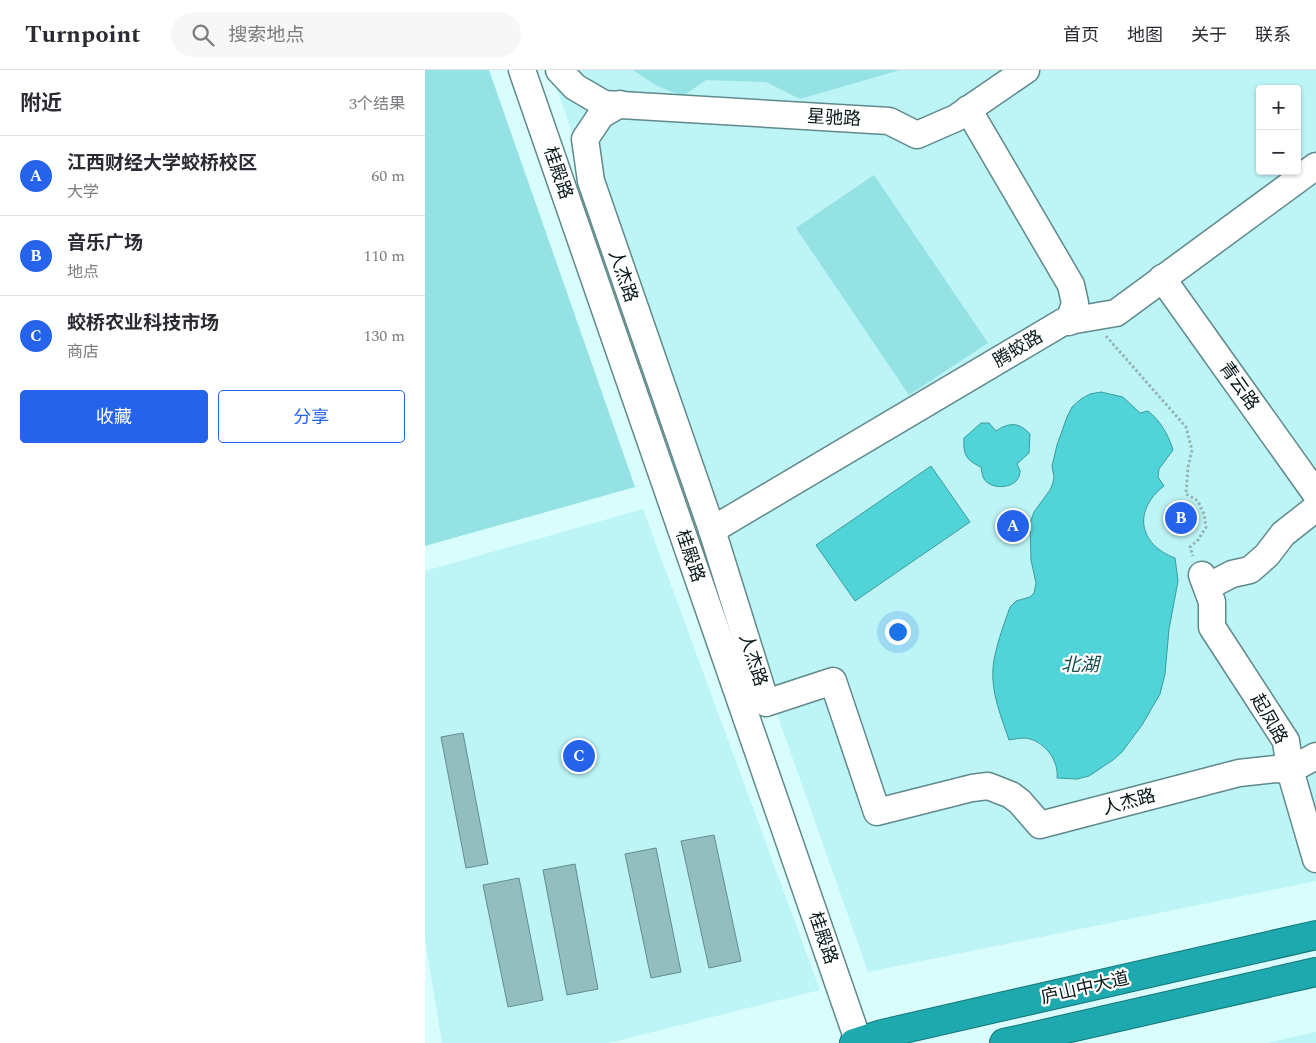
<!DOCTYPE html>
<html lang="zh">
<head>
<meta charset="utf-8">
<style>
	:root { --surface:#fff; --page:#f7f7f7; --text:#2b2b33; --muted:#7c7c81; --line:#e1e1e2; --accent:#2563eb }
	body { margin:0; font-family:Spectral,"Noto Sans SC",serif; background:var(--page); color:var(--text) }
	.controls { position:absolute; right:15px; top:15px; display:grid; overflow:hidden; border-radius:5px; box-shadow:0 1px 4px #0004 }
	.controls button { width:45px; height:45px; display:grid; place-items:center; padding:0; border:0; border-bottom:1px solid var(--line); background:var(--surface); color:var(--text); font:25px sans-serif }
	.you { position:absolute; left:472px; top:561px; width:18px; height:18px; margin:-12px; border:4px solid #fff; border-radius:50%; background:#1a73e8; box-shadow:0 0 0 8px #1a73e833 }
	.badge { display:grid; place-items:center; width:32px; height:32px; border-radius:50%; background:var(--accent); color:#fff; font-size:16px; font-weight:700 }
	.pin { position:absolute; translate:-50% -50%; border:2px solid #fff; box-shadow:0 1px 5px #0006 }
	.list { margin:0; padding:0; list-style:none }
	h2 { display:flex; justify-content:space-between; align-items:center; height:65px; margin:0; padding:0 20px; font-size:21px }
	h2 small { font-size:16px; font-weight:400; color:var(--muted) }
	.list li { display:grid; grid-template-columns:32px 1fr auto; gap:15px; align-items:center; box-sizing:border-box; height:80px; padding:0 20px; border-top:1px solid var(--line) }
	.list b { display:block; font-size:19px; white-space:nowrap }
	.list p { margin:0; font-size:16px; white-space:nowrap; color:var(--muted) }
	.list em { font-size:16px; font-style:normal; color:var(--muted) }
	.actions { display:flex; gap:10px; padding:15px 20px }
	.actions a { flex:1; padding:11px 0; border:1px solid var(--accent); border-radius:5px; text-align:center; font-size:18px; color:var(--accent) }
	.actions .main { background:var(--accent); color:#fff }
	.icon { flex:none; width:28px; height:28px; fill:none; stroke:currentColor; stroke-width:2; stroke-linecap:round; stroke-linejoin:round }
	.map { position:relative; flex:none; width:891px; height:973px; overflow:hidden }
	header { display:flex; align-items:center; gap:30px; box-sizing:border-box; height:70px; padding:0 25px; background:var(--surface); border-bottom:1px solid var(--line) }
	header strong { font-size:24px }
	nav { display:flex; gap:28px; margin-inline-start:auto; font-size:18px }
	.search { width:350px; height:45px; background:var(--page); display:flex; align-items:center; gap:12px; box-sizing:border-box; padding:0 18px; border-radius:28px; color:var(--muted); font-size:19px }
	main { display:flex }
	aside { flex:1; background:var(--surface) }
	.map>svg:first-child { display:block }
</style>
</head>
<body>
<header>
<strong>Turnpoint</strong>
<div class="search"><svg class="icon" aria-label="search" viewBox="0 0 24 24"><circle cx="10" cy="10" r="6"/><path d="M15 15l6 6"/></svg>搜索地点</div>
<nav><a>首页</a><a>地图</a><a>关于</a><a>联系</a></nav>
</header>
<main>
<aside>
<h2>附近<small>3个结果</small></h2>
<ul class="list">
<li><span class="badge">A</span><div><b>江西财经大学蛟桥校区</b><p>大学</p></div><em>60 m</em></li>
<li><span class="badge">B</span><div><b>音乐广场</b><p>地点</p></div><em>110 m</em></li>
<li><span class="badge">C</span><div><b>蛟桥农业科技市场</b><p>商店</p></div><em>130 m</em></li>
</ul>
<div class="actions"><a class="main">收藏</a><a>分享</a></div>
</aside>
<div class="map">
<svg width="891" height="973" viewBox="0 0 891 973">
	<rect width="100%" height="100%" fill="#d9fdfd"/>
	<g fill="#bdf4f6" fill-rule="evenodd">
		<path d="M125 0H891V811L443 902ZM835 19H872V101H835Z"/>
		<polygon points="218,439 395,920 184,973 17,973 0,870 0,501"/>
		<polygon points="891,962 891,973 842,973"/>
	</g>
	<g fill="#94e2e4">
		<polygon points="0,0 64,0 210,417 0,476"/>
		<polygon points="208,0 475,0 375,29 341,12 281,10 258,26 232,16"/>
		<polygon points="449,105 563,273 484,325 371,158"/>
	</g>
	<g fill="#51d4d8" stroke="#3b9b9e">
		<path d="M676 322 698 327 715 343 723 341C735 350 744 366 748 380L734 399 733 407 739 416C708 440 713 474 750 488L753 511 744 559 740 604 735 624 717 655 697 682 688 690 664 706 652 709 632 708C634 690 619 670 600 668 595 668 589 669 584 670 576 646 566 623 568 598 569 581 579 554 585 537L591 531 605 527 609 523 611 513 606 490 605 453 609 442 625 420 628 413 629 407 627 396 632 375 642 347 647 337 656 329 665 324Z"/>
		<path d="M556 353H564L571 361C584 352 594 352 605 364L604 383 592 394C593 397 595 399 595 402 594 419 567 421 559 409 557 406 557 401 556 397 541 390 538 385 539 368Z"/>
		<polygon points="506,396 545,452 430,531 391,475"/>
	</g>
	<g fill="#93bebf" stroke="#638d8e">
		<polygon points="38,663 63,794 41,798 16,667"/>
		<polygon points="289,765 316,891 284,898 256,771"/>
		<polygon points="231,778 256,902 226,908 200,784"/>
		<polygon points="150,794 173,919 142,925 118,800"/>
		<polygon points="94,808 118,930 83,937 58,815"/>
	</g>
	<g fill="none" stroke-linecap="round" stroke-linejoin="round">
		<defs>
			<g id="minor">
				<polyline points="97,0 434,973"/>
				<polyline points="134,0 150,17 179,34 464,51 492,65 531,48 601,0"/>
				<polyline points="195,34 176,45 160,69 166,111 287,460 341,633 408,611 452,742 547,718 563,716 586,725 595,732 615,755 814,703 851,699 865,700 891,686"/>
				<polyline points="543,39 646,215 650,233 644,252"/>
				<polyline points="737,208 891,424"/>
				<polyline points="287,460 638,252 691,243 891,96"/>
				<polyline points="777,505 787,532 787,557 861,671 865,700 891,789"/>
				<polyline points="782,517 807,504 825,500 842,485 858,464 891,438"/>
			</g>
			<g id="highway">
				<polyline points="429,973 457,964 891,865"/>
				<polyline points="579,973 891,902"/>
			</g>
		</defs>
		<use href="#minor" stroke="#60898b" stroke-width="29"/>
		<use href="#highway" stroke="#157679" stroke-width="30"/>
		<polyline stroke="#97b4b5" stroke-width="3" stroke-dasharray="2.5 2.5" stroke-linecap="butt" points="681,266 761,357 767,380 763,397 761,424 773,431 779,444 781,457 773,470 765,477 768,486"/>
		<use href="#minor" stroke="#fff" stroke-width="26"/>
		<use href="#highway" stroke="#1da9ad" stroke-width="28"/>
	</g>
	<g text-anchor="middle" dominant-baseline="central" stroke-width="4.5" stroke-linejoin="round" paint-order="stroke">
		<g font-size="18" fill="#071718" stroke="#fff">
			<text transform="translate(409 48) rotate(3)">星驰路</text>
			<text transform="translate(133 103) rotate(71)">桂殿路</text>
			<text transform="translate(198 206) rotate(71)">人杰路</text>
			<text transform="translate(593 279) rotate(-31)">腾蛟路</text>
			<text transform="translate(814 316) rotate(55)">青云路</text>
			<text transform="translate(265 486) rotate(71)">桂殿路</text>
			<text transform="translate(328 590) rotate(72)">人杰路</text>
			<text transform="translate(844 649) rotate(60)">起凤路</text>
			<text transform="translate(704 732) rotate(-15)">人杰路</text>
			<text transform="translate(398 868) rotate(71)">桂殿路</text>
			<text transform="translate(660 918) rotate(-13)">庐山中大道</text>
		</g>
		<g font-size="19" font-style="italic" fill="#175051" stroke="#fff">
			<text x="655" y="595">北湖</text>
		</g>
	</g>
</svg>
<div class="controls">
<button>+</button>
<button>−</button>
</div>
<div class="you"></div>
<div class="pin badge" style="left:588px;top:456px">A</div>
<div class="pin badge" style="left:756px;top:448px">B</div>
<div class="pin badge" style="left:154px;top:686px">C</div>
</div>
</main>
</body>
</html>
